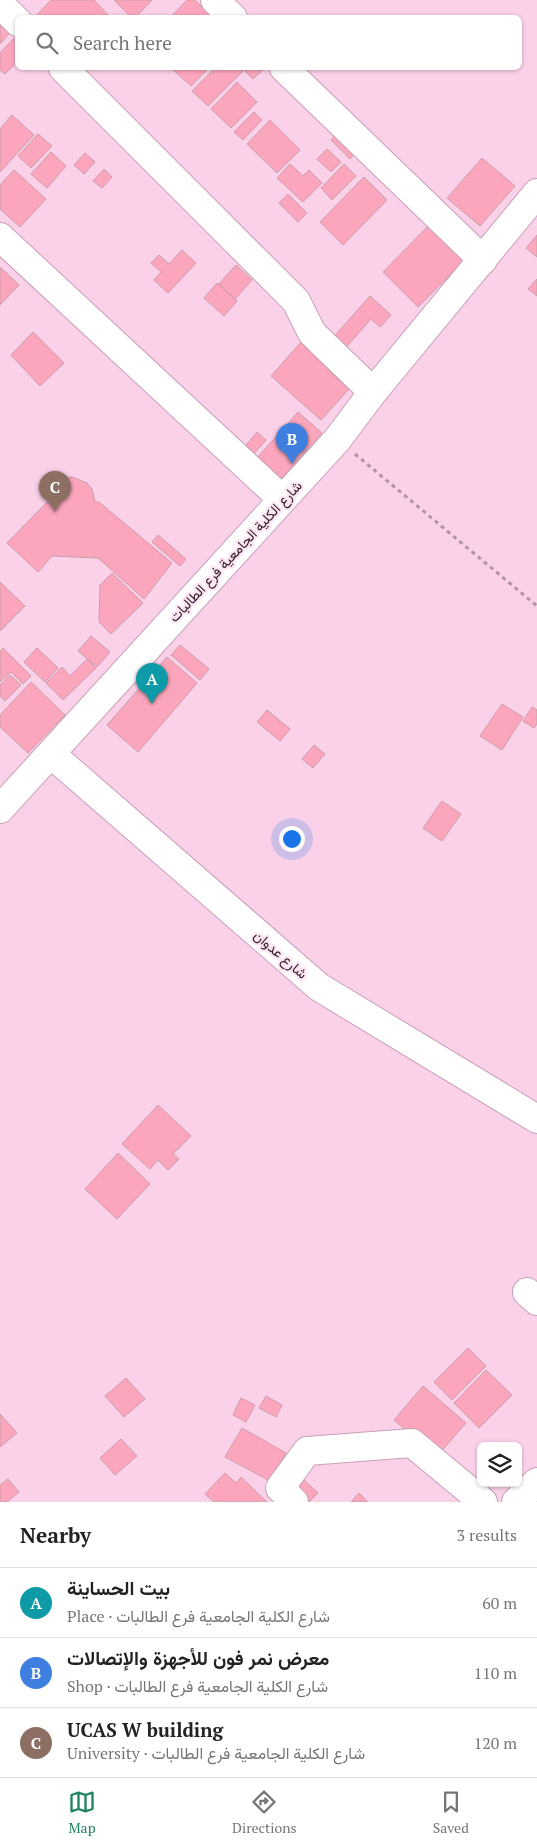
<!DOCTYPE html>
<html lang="en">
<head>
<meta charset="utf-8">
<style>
	:root { --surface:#fff; --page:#f6f6f6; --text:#222; --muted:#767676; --line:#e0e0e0; --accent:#1f835d }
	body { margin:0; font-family:"PT Serif",Vazirmatn,serif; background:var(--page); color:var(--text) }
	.controls { position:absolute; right:15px; bottom:15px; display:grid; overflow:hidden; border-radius:8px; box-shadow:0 1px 4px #0004 }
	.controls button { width:45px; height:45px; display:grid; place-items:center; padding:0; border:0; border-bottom:1px solid var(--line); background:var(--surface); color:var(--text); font:25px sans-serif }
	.you { position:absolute; left:291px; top:838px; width:18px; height:18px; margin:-12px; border:4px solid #fff; border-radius:50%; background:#1a73e8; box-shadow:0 0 0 8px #1a73e833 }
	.badge { display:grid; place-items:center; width:32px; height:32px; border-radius:50%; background:var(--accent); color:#fff; font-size:16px; font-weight:700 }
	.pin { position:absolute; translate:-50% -41px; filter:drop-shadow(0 1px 2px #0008) }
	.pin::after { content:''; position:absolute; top:26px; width:18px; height:15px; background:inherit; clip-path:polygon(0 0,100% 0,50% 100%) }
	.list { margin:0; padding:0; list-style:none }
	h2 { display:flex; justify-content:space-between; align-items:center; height:65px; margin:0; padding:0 20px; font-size:21px }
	h2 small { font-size:16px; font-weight:400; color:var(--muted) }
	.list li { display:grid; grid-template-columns:32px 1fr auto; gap:15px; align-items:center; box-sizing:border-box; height:70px; padding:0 20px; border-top:1px solid var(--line) }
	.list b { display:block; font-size:19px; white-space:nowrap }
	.list p { margin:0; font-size:16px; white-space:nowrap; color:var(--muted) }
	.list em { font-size:16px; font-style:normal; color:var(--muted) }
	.icon { flex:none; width:28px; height:28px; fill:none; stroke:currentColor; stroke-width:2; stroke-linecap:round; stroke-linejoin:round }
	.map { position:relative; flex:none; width:537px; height:1502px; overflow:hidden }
	.search { position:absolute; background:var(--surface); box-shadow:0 1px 4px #0004; left:15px; right:15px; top:15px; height:55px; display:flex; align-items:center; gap:12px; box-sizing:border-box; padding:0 18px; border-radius:8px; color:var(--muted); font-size:19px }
	.sheet { height:275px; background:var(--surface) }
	nav { display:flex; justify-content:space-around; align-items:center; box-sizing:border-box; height:70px; border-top:1px solid var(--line); background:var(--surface); font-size:14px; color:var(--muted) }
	nav a { display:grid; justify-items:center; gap:2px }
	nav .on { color:var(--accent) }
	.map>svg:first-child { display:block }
</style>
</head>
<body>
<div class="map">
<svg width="537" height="1502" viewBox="0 0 537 1502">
	<rect width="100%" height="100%" fill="#fbd1e9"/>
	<g fill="#fca6bd" stroke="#cb9ea9">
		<polygon points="51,0 94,0 111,18 34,18"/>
		<polygon points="114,0 152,0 135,18 132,18"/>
		<polygon points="187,0 195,0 213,18 170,18"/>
		<polygon points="0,17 13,29 0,44"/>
		<polygon points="16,36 18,38 18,61 5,74 0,70 0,53"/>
		<polygon points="171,68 209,68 191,86"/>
		<polygon points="215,68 246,68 208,106 192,91"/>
		<polygon points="249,68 263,68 264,69 253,79 245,71"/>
		<polygon points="237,82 257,102 231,128 211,109"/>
		<polygon points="254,112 262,120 243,140 234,132"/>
		<polygon points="12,115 34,135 0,172 0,129"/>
		<polygon points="270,120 300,150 277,173 247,144"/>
		<polygon points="339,131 358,150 350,159 331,140"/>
		<polygon points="38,134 52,146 31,168 18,156"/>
		<polygon points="327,149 341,162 331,172 317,159"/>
		<polygon points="51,152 66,166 47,188 31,174"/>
		<polygon points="85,153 95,162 84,174 74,165"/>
		<polygon points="482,158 515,186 480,226 447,198"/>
		<polygon points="290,164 303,176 309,170 322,183 303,202 277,178"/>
		<polygon points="344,164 356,176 332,200 321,188"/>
		<polygon points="104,169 112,177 102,188 93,181"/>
		<polygon points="14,170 46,199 20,227 0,209 0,185"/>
		<polygon points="364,177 387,200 343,245 320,222"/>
		<polygon points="288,194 307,213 298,222 279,203"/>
		<polygon points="433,221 469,256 418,307 383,272"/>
		<polygon points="537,235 537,257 526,248"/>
		<polygon points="182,250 196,263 168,293 154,280 161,272 151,263 159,255 169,264"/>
		<polygon points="236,265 252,280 235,299 219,284"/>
		<polygon points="0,267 19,285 0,305"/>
		<polygon points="537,279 537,296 528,289"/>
		<polygon points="217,283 237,301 224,316 204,298"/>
		<polygon points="370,296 391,315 380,327 371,319 342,352 330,341"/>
		<polygon points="33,332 64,363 40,386 11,355"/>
		<polygon points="302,341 331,367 328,370 349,389 321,420 271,376"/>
		<polygon points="298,412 322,433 280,480 256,459"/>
		<polygon points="257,432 266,440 251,457 243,449"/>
		<polygon points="72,477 87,483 92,489 95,502 99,502 172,563 144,599 98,558 52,556 38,572 7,543 47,502 49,502 52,488 57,482 64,478"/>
		<polygon points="158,535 186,559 180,566 152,542"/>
		<polygon points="112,573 143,603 111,634 99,622 100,585"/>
		<polygon points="0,582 25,606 0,631"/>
		<polygon points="91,636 110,652 97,667 78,651"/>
		<polygon points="180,645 209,669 200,680 171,655"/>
		<polygon points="3,648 31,676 23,684 11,672 0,682 0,652"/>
		<polygon points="37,648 58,668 45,682 24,662"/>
		<polygon points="167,657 197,683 138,752 107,725"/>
		<polygon points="87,659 96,668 63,700 46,683 62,667 70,676"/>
		<polygon points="10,675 21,685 5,701 0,696 0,685"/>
		<polygon points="31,682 65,715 28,753 0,727 0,715"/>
		<polygon points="502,704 523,717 502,750 480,736"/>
		<polygon points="532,707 537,710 537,724 534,728 523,721"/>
		<polygon points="267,710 290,729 280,741 257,722"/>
		<polygon points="314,745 325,754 313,768 302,759"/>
		<polygon points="442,801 461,814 442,841 423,828"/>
		<polygon points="158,1105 191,1136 173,1154 179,1159 168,1170 158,1160 150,1169 122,1144"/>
		<polygon points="118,1153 150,1184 117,1219 85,1189"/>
		<polygon points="468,1348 486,1366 452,1400 434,1382"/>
		<polygon points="486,1370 512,1395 479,1428 454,1403"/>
		<polygon points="126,1378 145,1399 124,1417 105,1396"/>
		<polygon points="423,1386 466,1423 437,1456 394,1420"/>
		<polygon points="266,1396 282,1405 276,1417 259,1408"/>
		<polygon points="241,1398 255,1405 246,1422 233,1415"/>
		<polygon points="0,1414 17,1433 0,1447"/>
		<polygon points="242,1428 286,1453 270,1481 225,1457"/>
		<polygon points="121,1439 137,1456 115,1475 100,1458"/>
		<polygon points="225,1473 236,1483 241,1477 267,1502 214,1502 205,1494"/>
		<polygon points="8,1479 19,1492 7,1502 0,1502 0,1485"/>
		<polygon points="303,1479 318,1493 309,1502 305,1502 292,1490"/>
		<polygon points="359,1493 368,1502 351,1502"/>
	</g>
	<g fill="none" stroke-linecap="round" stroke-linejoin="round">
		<defs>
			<g id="minor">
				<polyline points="215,0 233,18"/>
				<polyline points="0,4 18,22"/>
				<polyline points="63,68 296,301 312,333 373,392"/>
				<polyline points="284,68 483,260"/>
				<polyline points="0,237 282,499"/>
				<polyline points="51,754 319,987 537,1119"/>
				<polyline points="0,809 337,440 373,392 537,193"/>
				<polyline points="527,1292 537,1301"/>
				<polyline points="294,1502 280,1488 307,1451 412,1443 483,1502"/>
				<polyline points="516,1502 537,1482"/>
			</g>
		</defs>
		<use href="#minor" stroke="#c7a0b7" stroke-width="30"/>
		<polyline stroke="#b393a6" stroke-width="3" stroke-dasharray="4 4" stroke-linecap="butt" points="355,454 537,606"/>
		<use href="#minor" stroke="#fff" stroke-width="28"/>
	</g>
	<g text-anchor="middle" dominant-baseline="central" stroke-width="4.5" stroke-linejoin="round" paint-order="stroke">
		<g font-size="14" fill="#2e1f28" stroke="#fde4f2">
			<text transform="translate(235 551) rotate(-47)">شارع الكلية الجامعية فرع الطالبات</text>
			<text transform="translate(281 954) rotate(41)">شارع عدوان</text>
		</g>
	</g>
</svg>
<div class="controls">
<button><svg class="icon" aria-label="layers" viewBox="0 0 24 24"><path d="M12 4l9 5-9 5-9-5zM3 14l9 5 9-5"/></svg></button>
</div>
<div class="you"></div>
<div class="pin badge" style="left:152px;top:704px;background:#0f9aa8">A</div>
<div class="pin badge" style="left:292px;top:464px;background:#3f7fe0">B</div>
<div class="pin badge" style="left:55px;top:512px;background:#8d6e63">C</div>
<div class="search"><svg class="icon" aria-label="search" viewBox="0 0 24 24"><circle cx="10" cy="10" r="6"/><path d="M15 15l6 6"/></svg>Search here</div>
</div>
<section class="sheet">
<h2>Nearby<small>3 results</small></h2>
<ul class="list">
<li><span class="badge" style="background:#0f9aa8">A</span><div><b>بيت الحساينة</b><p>Place · شارع الكلية الجامعية فرع الطالبات</p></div><em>60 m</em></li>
<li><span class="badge" style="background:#3f7fe0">B</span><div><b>معرض نمر فون للأجهزة والإتصالات</b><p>Shop · شارع الكلية الجامعية فرع الطالبات</p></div><em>110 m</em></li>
<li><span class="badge" style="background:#8d6e63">C</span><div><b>UCAS W building</b><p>University · شارع الكلية الجامعية فرع الطالبات</p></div><em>120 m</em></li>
</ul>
</section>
<nav>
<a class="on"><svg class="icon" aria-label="map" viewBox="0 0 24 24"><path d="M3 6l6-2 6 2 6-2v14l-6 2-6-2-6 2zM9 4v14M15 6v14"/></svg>Map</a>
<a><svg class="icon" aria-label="directions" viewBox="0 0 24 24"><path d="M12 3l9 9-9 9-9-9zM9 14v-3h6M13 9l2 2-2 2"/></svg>Directions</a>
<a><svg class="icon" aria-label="saved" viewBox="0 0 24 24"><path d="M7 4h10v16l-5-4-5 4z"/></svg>Saved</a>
</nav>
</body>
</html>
